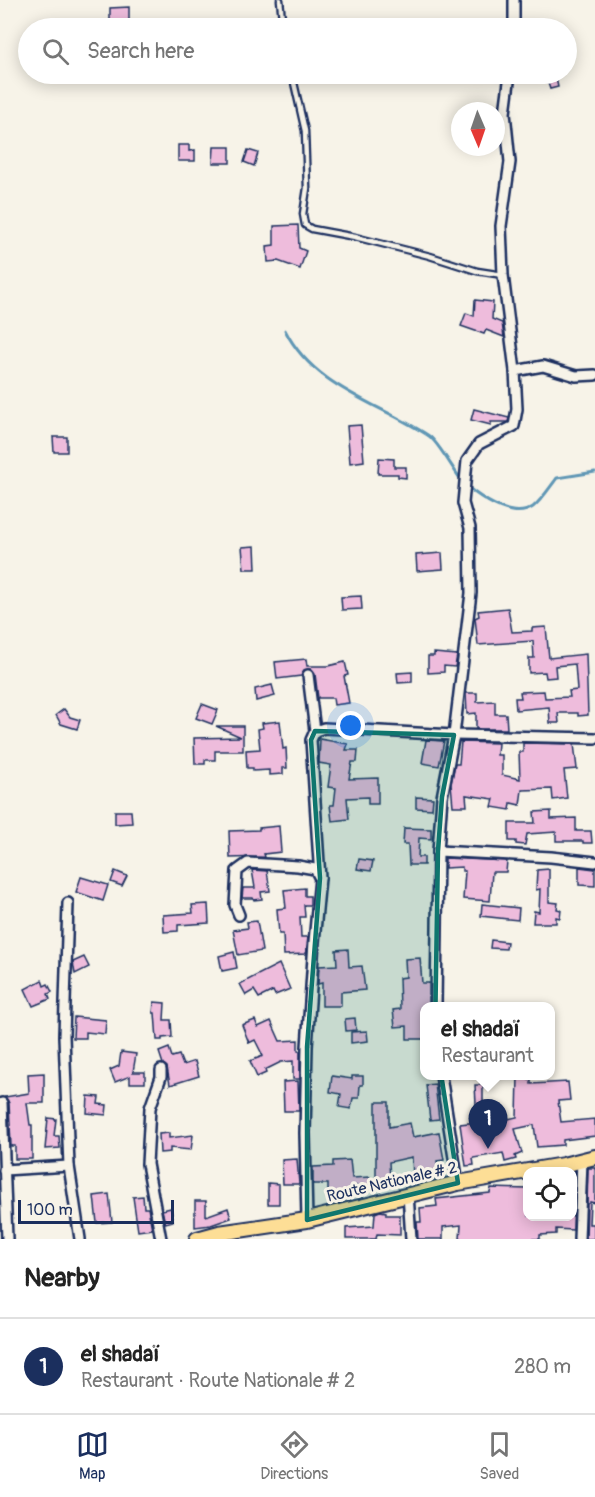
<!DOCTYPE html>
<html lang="en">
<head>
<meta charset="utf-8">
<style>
	:root { --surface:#fff; --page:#f6f6f6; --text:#222; --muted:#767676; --line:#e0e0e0; --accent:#1b2f5e }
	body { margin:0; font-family:Pangolin,sans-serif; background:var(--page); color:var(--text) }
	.controls { position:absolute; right:18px; bottom:18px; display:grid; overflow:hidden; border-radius:12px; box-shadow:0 3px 15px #0003 }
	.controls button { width:54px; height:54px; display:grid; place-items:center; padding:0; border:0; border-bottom:2px solid var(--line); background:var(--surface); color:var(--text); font:30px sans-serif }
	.compass { position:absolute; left:451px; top:102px; width:54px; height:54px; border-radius:50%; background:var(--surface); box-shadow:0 3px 15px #0003; rotate:178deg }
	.scale { position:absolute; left:18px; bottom:15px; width:156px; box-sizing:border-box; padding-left:6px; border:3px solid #1b2f5e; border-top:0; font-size:16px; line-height:21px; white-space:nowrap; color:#1b2f5e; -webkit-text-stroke:4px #f7f3e8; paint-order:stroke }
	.you { position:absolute; left:351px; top:726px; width:21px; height:21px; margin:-15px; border:4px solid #fff; border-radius:50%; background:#1a73e8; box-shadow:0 0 0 9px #1a73e833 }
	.badge { display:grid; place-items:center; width:39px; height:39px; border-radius:50%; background:var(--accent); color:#fff; font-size:20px; font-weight:700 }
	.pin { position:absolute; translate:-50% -50px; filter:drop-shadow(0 2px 3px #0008) }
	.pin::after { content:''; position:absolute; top:32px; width:21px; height:18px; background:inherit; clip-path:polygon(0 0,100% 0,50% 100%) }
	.popup { position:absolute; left:420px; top:1002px; width:135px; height:78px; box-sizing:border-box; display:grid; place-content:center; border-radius:12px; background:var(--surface); filter:drop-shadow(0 2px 4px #0005); font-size:20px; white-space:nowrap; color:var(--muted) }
	.popup b { font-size:22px; color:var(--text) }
	.popup::after { content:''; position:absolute; left:50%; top:100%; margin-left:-12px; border:12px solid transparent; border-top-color:var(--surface) }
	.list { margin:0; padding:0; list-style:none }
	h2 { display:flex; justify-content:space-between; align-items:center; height:78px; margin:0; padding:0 24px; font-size:26px }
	h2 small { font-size:20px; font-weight:400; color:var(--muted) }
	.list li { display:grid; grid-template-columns:39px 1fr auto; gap:18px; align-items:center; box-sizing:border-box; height:96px; padding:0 24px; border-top:2px solid var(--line) }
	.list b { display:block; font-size:22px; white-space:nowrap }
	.list p { margin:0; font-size:20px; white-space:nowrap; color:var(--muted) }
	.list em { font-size:20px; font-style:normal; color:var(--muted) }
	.icon { flex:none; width:33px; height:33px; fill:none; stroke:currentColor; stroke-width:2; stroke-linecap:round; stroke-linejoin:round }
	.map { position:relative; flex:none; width:595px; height:1239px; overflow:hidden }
	.search { position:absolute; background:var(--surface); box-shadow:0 3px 15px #0003; left:18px; right:18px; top:18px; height:66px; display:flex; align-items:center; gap:15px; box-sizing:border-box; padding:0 21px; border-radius:33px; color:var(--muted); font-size:22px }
	.sheet { height:174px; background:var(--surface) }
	nav { display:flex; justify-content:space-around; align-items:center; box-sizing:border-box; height:84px; border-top:2px solid var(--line); background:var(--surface); font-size:16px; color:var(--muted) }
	nav a { display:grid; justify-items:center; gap:3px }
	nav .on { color:var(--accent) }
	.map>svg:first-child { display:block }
</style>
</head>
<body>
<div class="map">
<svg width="595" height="1239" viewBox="0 0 595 1239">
	<rect width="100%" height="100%" fill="#f7f3e8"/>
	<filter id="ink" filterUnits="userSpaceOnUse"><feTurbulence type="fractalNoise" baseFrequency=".0167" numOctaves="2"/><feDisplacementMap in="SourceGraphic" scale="12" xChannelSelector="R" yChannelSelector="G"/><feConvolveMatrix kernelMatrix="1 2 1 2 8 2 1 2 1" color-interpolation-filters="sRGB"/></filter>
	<g filter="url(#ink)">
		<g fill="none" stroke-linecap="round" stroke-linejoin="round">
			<g stroke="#6197b5" stroke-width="3">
				<path d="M285 330C314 388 379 403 429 436 438 442 454 471 462 481"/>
				<path d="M466 486C481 498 513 521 533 507 542 500 550 487 557 478L595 472"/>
			</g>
		</g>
		<g fill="#eebcdc" stroke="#1b2f5e" stroke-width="1.5">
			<polygon points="129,7 129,24 110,24 110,8"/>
			<polygon points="545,74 555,74 558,87 550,89"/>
			<polygon points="178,145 189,145 189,151 195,150 195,161 178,161"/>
			<polygon points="214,147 230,147 230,163 213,163"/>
			<polygon points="248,150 258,153 254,166 244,162"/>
			<polygon points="298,225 299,248 306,251 300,269 278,261 268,262 267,246 274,245 274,226"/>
			<polygon points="475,300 493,302 492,319 502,323 504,337 486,330 484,334 461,326 466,313 474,316"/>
			<polygon points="474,409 509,418 508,422 491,422 491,425 471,420"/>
			<polygon points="361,425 364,461 350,463 347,426"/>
			<polygon points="53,437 67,437 67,452 54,452"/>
			<polygon points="379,458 394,459 394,467 406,467 406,478 398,477 398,474 378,474"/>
			<polygon points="255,546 256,569 244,569 242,547"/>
			<polygon points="442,553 443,569 417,571 416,555"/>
			<polygon points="361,596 362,609 342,610 341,597"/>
			<polygon points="508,608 512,632 532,631 532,628 546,627 549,658 586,654 588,715 578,716 578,713 558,713 559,723 550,723 549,707 516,710 515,698 521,698 520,692 544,691 545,698 570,697 569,691 577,690 575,664 555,666 556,677 546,678 545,672 529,673 529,658 534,658 533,641 478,645 475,618 479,616 478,611"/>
			<polygon points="434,653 457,655 455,667 444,666 444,672 428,673 428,656 434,656"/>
			<polygon points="306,659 307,666 328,666 345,662 348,675 344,676 349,703 334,705 333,698 318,698 315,674 310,669 304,670 301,676 277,679 275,662"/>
			<polygon points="412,672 412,682 398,683 397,673"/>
			<polygon points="272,685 275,696 256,701 255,689"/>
			<polygon points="466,693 477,693 477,702 495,701 495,714 506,714 507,729 476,729 476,713 467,714"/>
			<polygon points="202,704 218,710 212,724 196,718"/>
			<polygon points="64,709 70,717 80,720 77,729 61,724 56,715"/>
			<polygon points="280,721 283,749 286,748 287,768 283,768 283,774 269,775 269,770 253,771 253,768 247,768 246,750 260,749 258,729 263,728 262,723"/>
			<polygon points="216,726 243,726 243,751 215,751 215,760 205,760 205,764 195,764 194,738 241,737"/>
			<polygon points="320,739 348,744 346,750 358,750 357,762 352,762 349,779 378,778 378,804 368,804 368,797 347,798 349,819 332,821 330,805 334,805 336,788 328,787 331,765 319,763"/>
			<polygon points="426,740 444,741 439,766 422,763"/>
			<polygon points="461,742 498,743 497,755 502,755 502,775 520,779 519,752 523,752 523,743 574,744 577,769 564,770 567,798 553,800 552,789 522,790 520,805 511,803 510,810 492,807 494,799 466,795 467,806 453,806 451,784 455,764 459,764"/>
			<polygon points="416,797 433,798 432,809 416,808"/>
			<polygon points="115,811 131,811 132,823 115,824"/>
			<polygon points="551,811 551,819 576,818 576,831 591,831 592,843 583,843 583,841 556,841 556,832 527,834 525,845 516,844 516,841 509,841 509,823 535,823 534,812"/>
			<polygon points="279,826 281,852 264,854 265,857 230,858 229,831 259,830 259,828"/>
			<polygon points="404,828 431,829 431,839 419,838 418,857 424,857 424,865 409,865 408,844 403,844"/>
			<polygon points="445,858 507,861 506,872 492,872 490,901 463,899 465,871 462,871 462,867 445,868"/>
			<polygon points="359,859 373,861 371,871 357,869"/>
			<polygon points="579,867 595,869 595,886 579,885"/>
			<polygon points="549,869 549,902 558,903 557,909 561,910 560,918 556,917 556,923 533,923 534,911 539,912 540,889 536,890 537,870"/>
			<polygon points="252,870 267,871 270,891 261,892 262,899 254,900 253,898 242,898 243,888 255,888"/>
			<polygon points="115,871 127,876 122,886 111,882"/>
			<polygon points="81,877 108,885 103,901 76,892"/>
			<polygon points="305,888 305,896 310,896 310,905 304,905 305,917 300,917 301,937 308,937 306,954 284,955 283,934 279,934 277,909 286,908 284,890"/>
			<polygon points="208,904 209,923 178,925 178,931 164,932 163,915 193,913 192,905"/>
			<polygon points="482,904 519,908 518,920 481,916"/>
			<polygon points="257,921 262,951 238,955 233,930 248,928 247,922"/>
			<polygon points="491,940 507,942 506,949 490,948"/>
			<polygon points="348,949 349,967 362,966 365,990 341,992 341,1006 322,1006 322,983 318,984 319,966 337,965 336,950"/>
			<polygon points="234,952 237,968 222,971 219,956"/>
			<polygon points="84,957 89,967 75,974 73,962"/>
			<polygon points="420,958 422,983 429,983 429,1006 425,1006 425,1039 407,1039 407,1026 395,1027 393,1010 400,1009 399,978 406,977 405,959"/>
			<polygon points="279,964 290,989 275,995 273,991 259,998 254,990 246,995 240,984"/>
			<polygon points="42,980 44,986 48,984 52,992 48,994 50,999 33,1006 25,989"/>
			<polygon points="154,1002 165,1003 164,1020 171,1020 172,1037 162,1038 162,1040 157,1040 155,1013 153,1013"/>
			<polygon points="74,1017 106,1020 105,1034 86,1032 86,1038 73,1038"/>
			<polygon points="355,1018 356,1030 346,1031 345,1019"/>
			<polygon points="255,1020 258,1027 271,1021 280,1041 298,1040 298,1051 300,1051 300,1079 293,1079 293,1061 281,1062 265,1070 266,1073 257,1077 250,1061 263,1056 255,1040 249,1043 242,1025"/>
			<polygon points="367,1031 368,1041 351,1043 351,1032"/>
			<polygon points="169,1048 172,1057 179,1055 183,1065 195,1061 199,1076 170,1085 167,1067 163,1064 159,1052"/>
			<polygon points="121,1052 136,1054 133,1072 145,1072 145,1083 130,1083 130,1076 115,1082 110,1070 119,1066"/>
			<polygon points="44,1073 44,1103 27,1103 30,1125 32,1125 32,1159 15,1159 15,1146 11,1146 9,1103 5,1097 29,1093 28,1074"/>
			<polygon points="332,1076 352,1079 352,1076 363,1076 363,1085 360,1085 359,1098 353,1098 351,1109 339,1107 341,1094 330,1092"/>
			<polygon points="518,1076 527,1076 527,1079 531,1079 531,1084 568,1082 570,1100 558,1101 561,1122 595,1119 595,1136 563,1140 563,1145 537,1147 534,1125 515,1129 522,1153 515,1156 516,1159 505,1162 503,1153 473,1158 474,1165 466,1166 460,1124 477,1122 475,1085 483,1085 483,1100 485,1107 489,1106 490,1123 517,1117"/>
			<polygon points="298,1081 299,1111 284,1111 283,1082"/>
			<polygon points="435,1084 439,1119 430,1120 426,1085"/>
			<polygon points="88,1096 99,1097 98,1104 107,1105 106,1115 87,1113"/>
			<polygon points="376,1102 389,1102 389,1127 410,1123 413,1137 439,1132 444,1160 437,1161 438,1176 413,1179 412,1157 389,1162 390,1180 376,1180"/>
			<polygon points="48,1118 56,1119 54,1136 59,1136 60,1148 45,1149"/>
			<polygon points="169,1133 169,1138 193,1135 191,1150 170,1148 170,1152 160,1153 159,1134"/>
			<polygon points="297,1159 299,1184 283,1184 282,1160"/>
			<polygon points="350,1160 352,1178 370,1177 371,1185 355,1186 355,1190 352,1190 352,1193 328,1194 328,1184 313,1184 313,1167 333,1166 333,1161"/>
			<polygon points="588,1168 595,1168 595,1203 590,1202 589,1224 594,1224 594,1239 586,1239"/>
			<polygon points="575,1171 573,1230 556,1229 556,1234 540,1235 540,1239 460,1239 461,1225 443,1227 443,1239 418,1239 417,1222 421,1222 420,1208 437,1206 436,1199 490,1193 491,1188 528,1189 528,1216 573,1216 573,1172"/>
			<polygon points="268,1183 279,1184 279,1204 268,1204"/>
			<polygon points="109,1194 112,1222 97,1223 94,1196"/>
			<polygon points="143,1196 144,1208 148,1208 152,1229 138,1231 133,1197"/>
			<polygon points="195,1201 206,1201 206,1216 228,1208 231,1218 211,1225 195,1227"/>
			<polygon points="171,1208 173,1221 165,1223 162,1210"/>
			<polygon points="380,1211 386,1212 386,1215 400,1215 400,1235 377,1234 376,1239 346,1239 346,1228 374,1226 375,1213"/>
		</g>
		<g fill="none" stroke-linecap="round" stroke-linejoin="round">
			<defs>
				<g id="lane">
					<polyline points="280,0 283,28"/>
					<polyline points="292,74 305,131 307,188 303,214 305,225 312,229 355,237 430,256 477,271 503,275"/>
				</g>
				<g id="street">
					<polyline points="514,28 514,0"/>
					<polyline points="510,74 505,113 510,162 501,226 503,275 515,371 517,409 514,426 479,444 467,461 463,503 470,528 471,593 454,735 595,738"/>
					<polyline points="515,371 543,366 576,376 595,375"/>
					<polyline points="308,675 315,731"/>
					<polyline points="438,851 551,857 595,862"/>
					<polyline points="68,903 64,1036 69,1166 80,1239"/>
					<polyline points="239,915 235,905 237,871 248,863 298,866 315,869 320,878"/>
					<polyline points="161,1070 161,1077 150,1108 147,1164 161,1239"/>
					<polyline points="441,1076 458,1183"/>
					<polyline points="2,1103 7,1239"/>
					<polyline points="4,1170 69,1166"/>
					<polyline points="408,1194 411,1239"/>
					<polyline points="307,1220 305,1133 307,1047 314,942 320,878 311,740 315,731 324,728 454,735 442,797 438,851 436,1006"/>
					<polyline points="579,1239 582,1160"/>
				</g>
				<polyline id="primary" points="197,1239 219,1233 307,1220 458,1183 563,1165 595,1157"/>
			</defs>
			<use href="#lane" stroke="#1b2f5e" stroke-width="9"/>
			<use href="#street" stroke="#1b2f5e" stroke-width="14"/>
			<use href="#primary" stroke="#1b2f5e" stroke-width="18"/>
			<use href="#lane" stroke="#f7f3e8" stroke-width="4.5"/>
			<use href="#street" stroke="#f7f3e8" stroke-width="9"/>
			<use href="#primary" stroke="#fdde96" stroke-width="14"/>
		</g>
	</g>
	<path fill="#0f766e" fill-opacity="0.2" stroke="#0f766e" stroke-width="4.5" stroke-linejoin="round" d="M315 731 454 735 442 797 438 851 435 1035 458 1183 307 1220V1047L320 878 311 740Z"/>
	<g text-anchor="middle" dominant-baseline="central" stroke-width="6" stroke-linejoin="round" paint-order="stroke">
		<g font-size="16" fill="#1b2f5e" stroke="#f7f3e8">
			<text transform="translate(392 1182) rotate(-13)">Route Nationale # 2</text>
		</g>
	</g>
</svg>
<div class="controls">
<button><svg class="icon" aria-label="locate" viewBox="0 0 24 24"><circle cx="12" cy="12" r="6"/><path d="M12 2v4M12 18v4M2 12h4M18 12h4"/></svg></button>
</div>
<svg class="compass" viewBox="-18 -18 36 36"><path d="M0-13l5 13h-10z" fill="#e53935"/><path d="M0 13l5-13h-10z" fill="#767676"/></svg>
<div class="scale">100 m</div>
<div class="you"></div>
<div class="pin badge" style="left:488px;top:1149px">1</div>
<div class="popup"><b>el shadaï</b>Restaurant</div>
<div class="search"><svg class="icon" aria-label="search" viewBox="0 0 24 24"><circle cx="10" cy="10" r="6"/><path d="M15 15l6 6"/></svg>Search here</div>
</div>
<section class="sheet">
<h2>Nearby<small></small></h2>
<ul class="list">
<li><span class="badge">1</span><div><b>el shadaï</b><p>Restaurant · Route Nationale # 2</p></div><em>280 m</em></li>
</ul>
</section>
<nav>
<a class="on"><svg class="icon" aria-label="map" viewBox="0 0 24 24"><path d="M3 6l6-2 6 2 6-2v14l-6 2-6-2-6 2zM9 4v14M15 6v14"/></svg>Map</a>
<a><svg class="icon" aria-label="directions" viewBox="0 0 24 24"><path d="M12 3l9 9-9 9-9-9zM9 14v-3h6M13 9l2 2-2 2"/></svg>Directions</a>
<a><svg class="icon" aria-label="saved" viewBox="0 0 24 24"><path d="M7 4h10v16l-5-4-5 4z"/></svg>Saved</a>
</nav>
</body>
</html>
